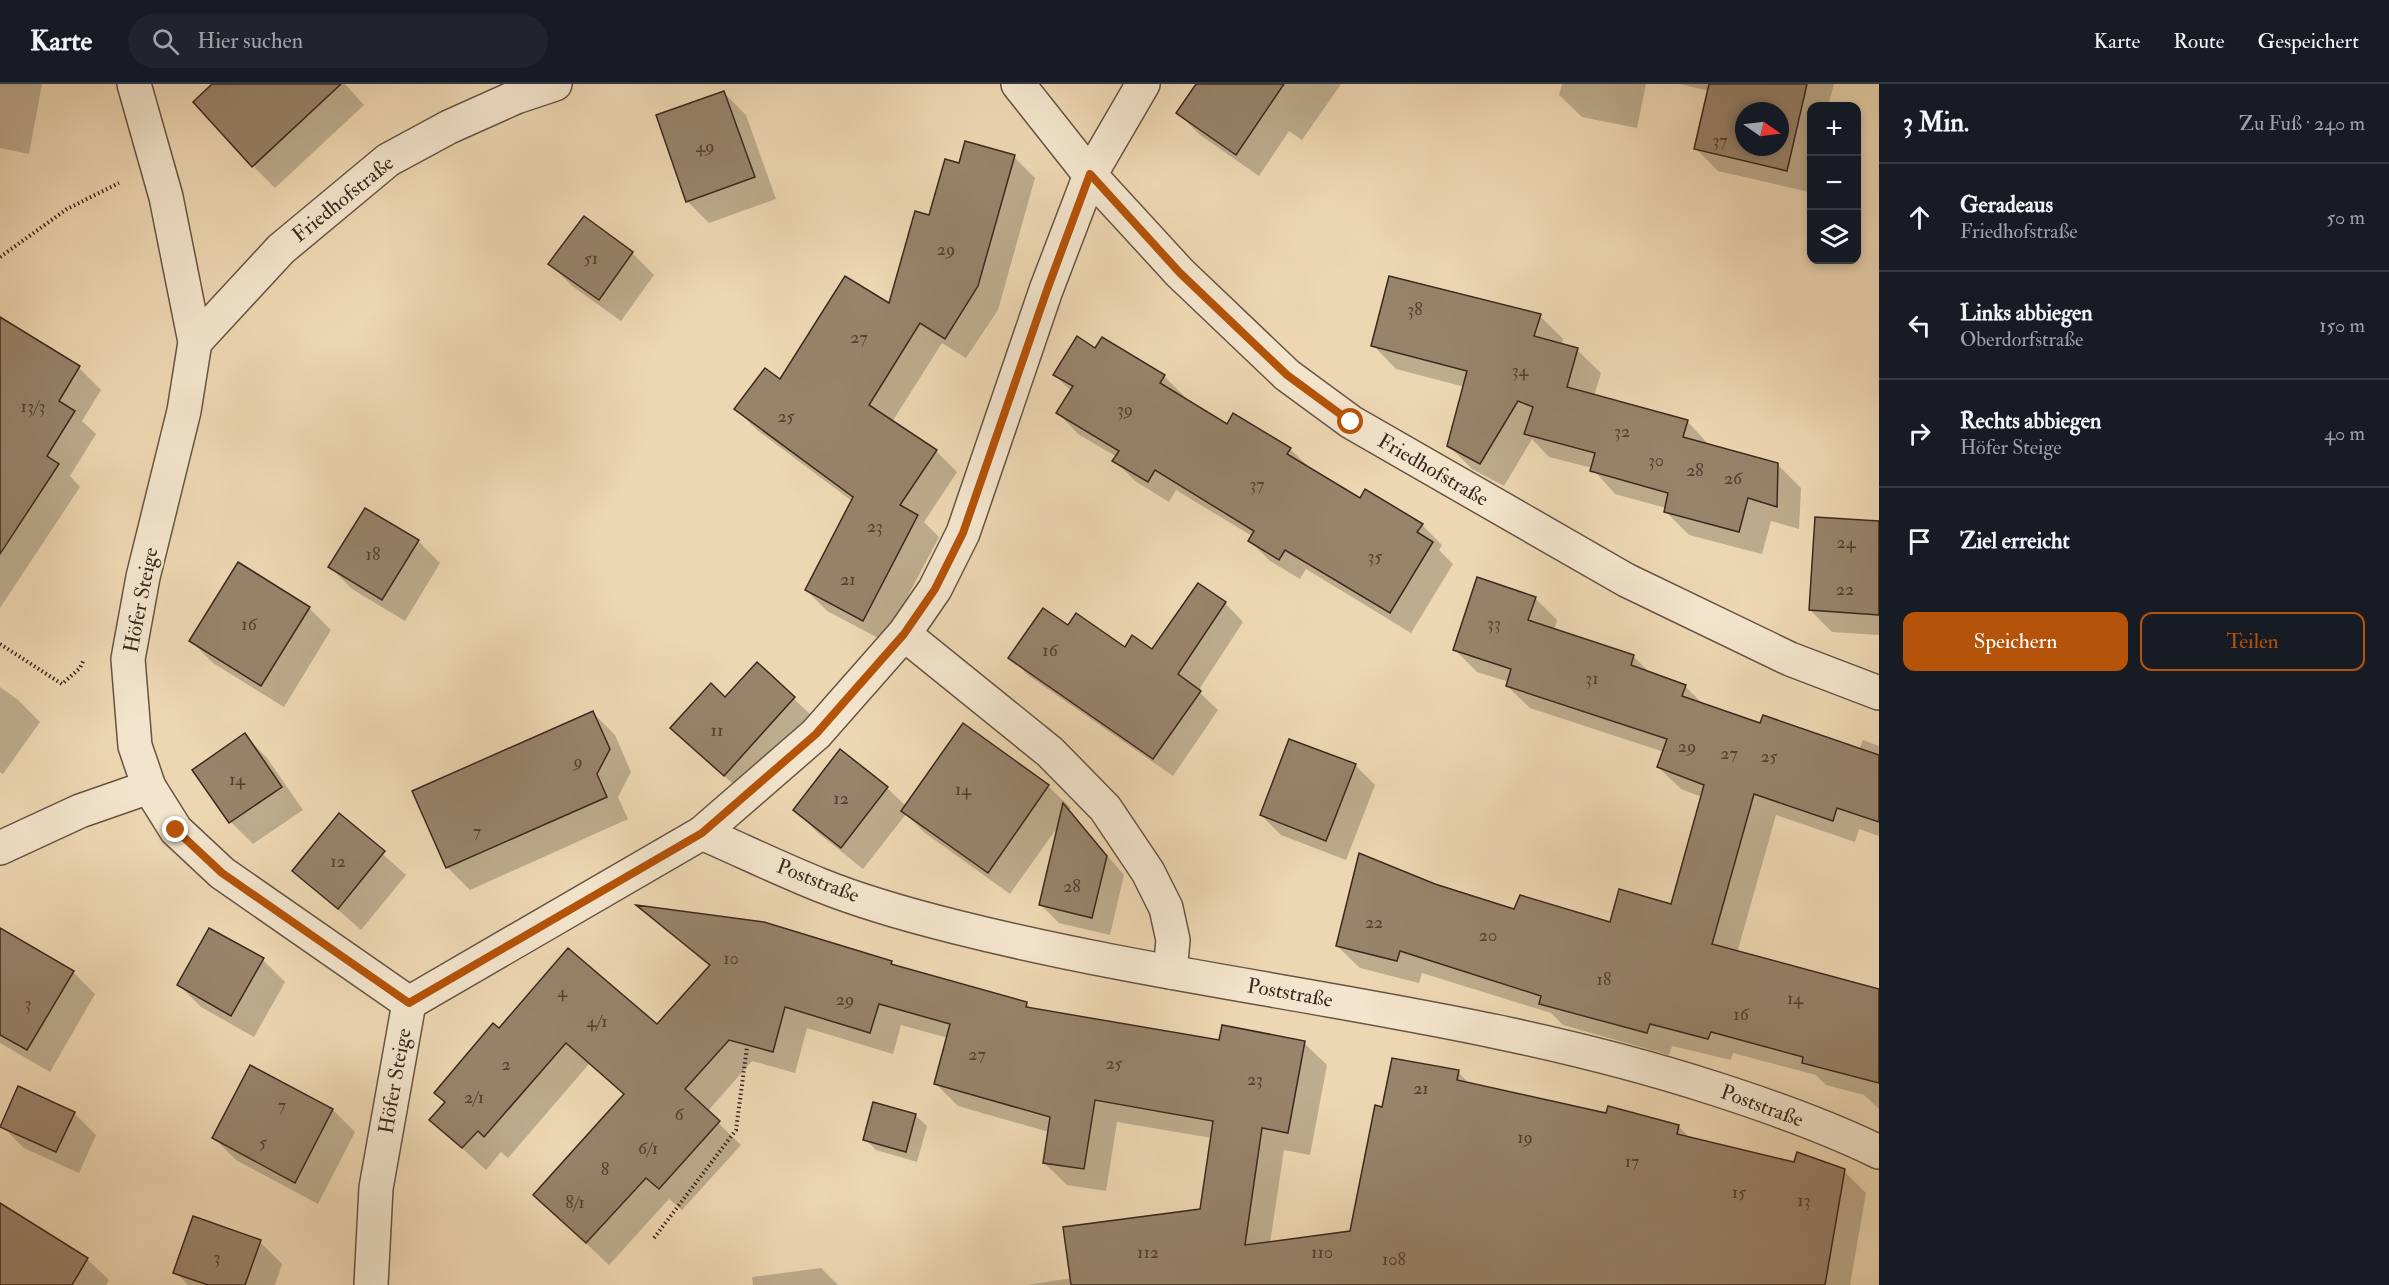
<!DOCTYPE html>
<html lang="de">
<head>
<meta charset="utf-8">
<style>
	:root { --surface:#171b24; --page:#20242c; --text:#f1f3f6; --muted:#9ea1a6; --line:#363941; --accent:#b45309 }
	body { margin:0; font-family:"IM FELL Double Pica",serif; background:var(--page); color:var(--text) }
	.controls { position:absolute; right:18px; top:18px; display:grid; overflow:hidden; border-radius:12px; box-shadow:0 3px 9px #0003 }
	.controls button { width:54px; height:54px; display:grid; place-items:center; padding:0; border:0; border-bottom:2px solid var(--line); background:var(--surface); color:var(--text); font:30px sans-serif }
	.compass { position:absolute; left:1735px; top:18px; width:54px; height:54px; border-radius:50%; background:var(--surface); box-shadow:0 3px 9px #0003; rotate:104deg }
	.stop { position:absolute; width:18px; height:18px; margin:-14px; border:4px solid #b45309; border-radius:50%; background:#fff }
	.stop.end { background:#b45309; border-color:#fff; box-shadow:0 2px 6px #0008 }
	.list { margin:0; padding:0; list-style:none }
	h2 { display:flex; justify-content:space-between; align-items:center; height:78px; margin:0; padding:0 24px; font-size:26px }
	h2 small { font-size:20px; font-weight:400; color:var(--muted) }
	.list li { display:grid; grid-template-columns:39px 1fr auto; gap:18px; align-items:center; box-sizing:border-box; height:108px; padding:0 24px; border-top:2px solid var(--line) }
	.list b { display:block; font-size:22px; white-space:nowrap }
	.list p { margin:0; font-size:20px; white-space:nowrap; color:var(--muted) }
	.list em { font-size:20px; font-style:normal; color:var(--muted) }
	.actions { display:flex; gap:12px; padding:18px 24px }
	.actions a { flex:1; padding:14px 0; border:2px solid var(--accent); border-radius:12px; text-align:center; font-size:21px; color:var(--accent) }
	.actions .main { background:var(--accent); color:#fff }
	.icon { flex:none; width:33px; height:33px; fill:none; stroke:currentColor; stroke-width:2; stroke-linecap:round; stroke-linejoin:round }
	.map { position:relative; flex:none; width:1879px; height:1201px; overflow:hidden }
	header { display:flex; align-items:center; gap:36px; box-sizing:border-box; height:84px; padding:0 30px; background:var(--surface); border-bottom:2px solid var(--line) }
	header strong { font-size:28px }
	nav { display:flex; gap:33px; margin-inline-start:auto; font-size:21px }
	.search { width:420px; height:54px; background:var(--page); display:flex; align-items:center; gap:15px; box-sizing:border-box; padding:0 21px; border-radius:33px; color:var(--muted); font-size:22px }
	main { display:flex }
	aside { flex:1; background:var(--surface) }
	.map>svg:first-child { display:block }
</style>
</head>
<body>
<header>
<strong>Karte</strong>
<div class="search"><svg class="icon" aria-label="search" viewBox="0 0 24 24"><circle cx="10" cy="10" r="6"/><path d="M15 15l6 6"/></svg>Hier suchen</div>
<nav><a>Karte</a><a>Route</a><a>Gespeichert</a></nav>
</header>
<main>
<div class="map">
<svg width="1879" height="1201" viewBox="0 0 1879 1201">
	<rect width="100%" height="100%" fill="#edd7b2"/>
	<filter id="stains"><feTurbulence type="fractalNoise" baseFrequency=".00333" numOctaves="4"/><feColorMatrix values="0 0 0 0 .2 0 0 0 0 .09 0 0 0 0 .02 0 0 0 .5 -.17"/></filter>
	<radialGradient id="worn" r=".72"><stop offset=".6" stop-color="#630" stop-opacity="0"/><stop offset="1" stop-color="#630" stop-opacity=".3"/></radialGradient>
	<g fill="#0003" fill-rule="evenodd">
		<polygon points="0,0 42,0 29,70 0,64"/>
		<polygon points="214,0 345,0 364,21 275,104 253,82"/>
		<polygon points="1198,0 1341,0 1302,56 1289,47 1259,92 1200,51 1178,29"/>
		<polygon points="1562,0 1646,0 1637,44 1582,33 1559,11"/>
		<path d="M1680 0H1834L1828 22H1812V97L1809 108 1718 87 1696 65 1709 7ZM1744 27H1780V63H1744Z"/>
		<polygon points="724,9 746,31 776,115 709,139 687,117"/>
		<polygon points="1014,73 1035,94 998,226 966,274 942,259 892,338 936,367 957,388 924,438 939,453 884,557 827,527 806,506 852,417 757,346 736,325 780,298 890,222 930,132 961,81"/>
		<polygon points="584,134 632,169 654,191 621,237 572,202 550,180"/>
		<polygon points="1540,232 1563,255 1562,261 1577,266 1601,289 1594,312 1687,337 1710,362 1778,381 1801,404 1799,445 1771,437 1762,470 1689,451 1665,427 1666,424 1615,410 1592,384 1549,373 1532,355 1504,402 1472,385 1449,362 1465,303 1396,285 1373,261"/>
		<polygon points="6,239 79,284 101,306 82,337 96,350 70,392 80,403 0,524 0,248"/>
		<polygon points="1096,266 1164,292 1185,313 1183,315 1227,342 1290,365 1311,385 1360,416 1422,441 1442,461 1439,466 1453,480 1411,549 1306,485 1300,495 1270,477 1250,457 1252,452 1176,406 1169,418 1135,397 1114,376 1117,373 1078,350 1058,329 1071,307 1055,291"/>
		<polygon points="1879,438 1879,551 1832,548 1810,526"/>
		<polygon points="418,457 440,479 405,537 352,505 330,483"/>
		<polygon points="1535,514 1557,536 1554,547 1634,573 1651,590 1685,602 1704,621 1761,641 1859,666 1863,656 1879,662 1879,752 1859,745 1855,758 1776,731 1737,869 1879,906 1879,1025 1864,1011 1826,1001 1816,991 1733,969 1731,976 1672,962 1669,971 1563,941 1551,929 1422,889 1419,899 1360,884 1337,862 1434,802 1515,827 1611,840 1672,822 1702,713 1681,705 1658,683 1664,668 1530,624 1507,602 1509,598 1477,588 1455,566"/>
		<polygon points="1225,519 1243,538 1198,607 1218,626 1173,692 1029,592 1010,573 1069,543 1125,565 1152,567"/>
		<polygon points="309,524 331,546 284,623 213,579 191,557"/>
		<polygon points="757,580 812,632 743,709 672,644 725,615"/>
		<polygon points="0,603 18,616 40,638 3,690 0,688"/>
		<polygon points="593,629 615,651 631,688 618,713 628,735 470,806 447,783"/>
		<polygon points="964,641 1048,702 1071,724 1069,727 1124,791 1110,851 1059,839 1041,821 1059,741 1010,810 925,749 906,730 863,785 817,748 795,726 887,704 906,722"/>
		<polygon points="245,651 267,674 303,726 253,760 231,738 195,687"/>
		<polygon points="1355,681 1375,701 1346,776 1281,751 1261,731"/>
		<polygon points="339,731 406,791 361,846 294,787"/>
		<polygon points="640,823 891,878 896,883 1026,919 1032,925 1221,958 1304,959 1327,981 1310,1071 1284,1066 1270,1159 1351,1148 1384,1024 1458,988 1471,1001 1679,1043 1691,1055 1795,1080 1844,1087 1866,1109 1850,1201 1027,1201 1072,1194 1201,1126 1212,1054 1117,1038 1106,1107 1067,1101 1044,1079 1049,1048 958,1022 935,999 948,954 901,941 893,970 807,944 795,989 752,977 707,1028 741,1061 682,1126 669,1115 609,1181 535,1111 625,1011 589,980 508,1074 501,1068 486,1086 431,1036 446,1019 436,1009 499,947 657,942 710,883"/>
		<polygon points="210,846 263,876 285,898 254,953 201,923 179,901"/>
		<polygon points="0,853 73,888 95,910 50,988 0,959"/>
		<polygon points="251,983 333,1026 355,1048 318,1120 236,1076 214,1054"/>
		<polygon points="74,1029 96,1051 79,1089 24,1064 2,1042"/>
		<polygon points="915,1031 927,1042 917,1078 876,1066 865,1055"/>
		<polygon points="0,1134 87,1175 109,1196 106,1201 0,1201"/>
		<polygon points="260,1158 282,1180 275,1201 188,1201 175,1188"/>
		<polygon points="821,1184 838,1201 753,1201 752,1193"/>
	</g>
	<g fill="#98836b" stroke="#3c281e" stroke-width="1.5" fill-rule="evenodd">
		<polygon points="212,0 341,0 252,83 193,18"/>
		<polygon points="1196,0 1284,0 1236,71 1176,29"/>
		<path d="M1709 0H1807L1787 87 1694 65ZM1744 27H1780V63H1744Z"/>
		<polygon points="724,7 755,93 686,118 656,31"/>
		<polygon points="965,57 1015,71 978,202 945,255 920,239 869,321 937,366 900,421 918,431 863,537 805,506 853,413 734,325 765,284 780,295 845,192 889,219 915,127 929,131 945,75 959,79"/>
		<polygon points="584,132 633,168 599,216 548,180"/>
		<polygon points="1389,192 1541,230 1534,252 1578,264 1567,303 1688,336 1683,353 1778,379 1777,423 1748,414 1739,448 1664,428 1668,409 1590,387 1595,369 1524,350 1533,323 1518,317 1480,380 1447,362 1467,287 1371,262"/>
		<polygon points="0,233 80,282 59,317 75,327 47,372 59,380 0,470"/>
		<polygon points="1077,252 1095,264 1102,253 1165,291 1160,299 1227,340 1233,329 1291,364 1287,370 1360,414 1365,405 1423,440 1417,448 1433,458 1390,529 1285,466 1279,476 1248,457 1254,447 1155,386 1148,398 1112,377 1119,367 1056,329 1073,302 1053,291"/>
		<polygon points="365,424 419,456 382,516 328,483"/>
		<polygon points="1815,433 1879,437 1879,531 1809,526"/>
		<polygon points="238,478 310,523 261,602 189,557"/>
		<polygon points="1477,493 1536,513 1528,536 1634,571 1631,581 1686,601 1682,612 1760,639 1763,631 1879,671 1879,738 1837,724 1833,737 1754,710 1712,860 1879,905 1879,999 1802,979 1803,973 1711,948 1708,955 1650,940 1647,949 1539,920 1541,912 1400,867 1397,877 1336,862 1359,769 1435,800 1514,825 1520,811 1610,838 1619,805 1671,820 1704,701 1657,683 1667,655 1506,602 1511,585 1453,566"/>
		<polygon points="1198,499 1226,518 1178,590 1201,607 1153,675 1008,574 1043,524 1068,541 1076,529 1125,563 1132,551 1152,565"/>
		<polygon points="757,578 795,613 724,692 670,644 711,599 725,613"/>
		<polygon points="593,627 610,665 597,690 607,713 446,784 412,707"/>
		<polygon points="963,639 1049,701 988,789 901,727"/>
		<polygon points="245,649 282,703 229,739 192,686"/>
		<polygon points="1289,655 1356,680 1326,757 1260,731"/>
		<polygon points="840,665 888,703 841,764 793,726"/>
		<polygon points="1063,719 1107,772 1092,834 1039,821"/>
		<polygon points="339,729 385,767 338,825 292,787"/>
		<polygon points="636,821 764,838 892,877 891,880 1027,918 1026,923 1219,956 1222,941 1305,957 1288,1049 1262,1044 1245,1161 1350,1147 1375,1021 1382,1023 1392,974 1459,986 1457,996 1606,1029 1608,1022 1679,1041 1677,1050 1794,1078 1797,1068 1845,1085 1825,1201 1071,1201 1063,1143 1200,1125 1213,1037 1095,1016 1084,1085 1043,1079 1050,1033 934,1000 950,940 879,920 870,949 785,923 773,968 729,956 685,1005 720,1037 659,1105 646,1094 586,1159 533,1111 624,1010 566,959 484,1053 478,1047 462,1064 429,1036 445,1018 434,1009 493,939 499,944 568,864 657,940 710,881"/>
		<polygon points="0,844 74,887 27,966 0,951"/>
		<polygon points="209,844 264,874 231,932 177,901"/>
		<polygon points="250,981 333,1025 295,1099 212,1054"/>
		<polygon points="18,1002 75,1028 56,1068 0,1043"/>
		<polygon points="873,1018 916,1030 906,1068 863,1056"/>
		<polygon points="0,1119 88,1174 72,1201 0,1201"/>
		<polygon points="193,1132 261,1156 245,1201 208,1201 173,1189"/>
	</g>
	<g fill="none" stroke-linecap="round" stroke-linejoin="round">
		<defs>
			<g id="minor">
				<polyline points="134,0 166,113 195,258 184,327 143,493 128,575 135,662 149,703 176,746 222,789 409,919 376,1104 371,1201"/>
				<polyline points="1018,0 1090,91 1180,189 1287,291 1351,338 1626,496 1790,575 1879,609"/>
				<polyline points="195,258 281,165 388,76 449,43 516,13 555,0"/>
				<polyline points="904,550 1050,668 1105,724 1148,788 1166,824 1173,856 1170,888"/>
				<path d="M702 749C741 766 780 785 820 801 862 818 912 832 956 843 1206 906 1466 924 1713 1004 1769 1022 1826 1042 1879 1068"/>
				<polyline points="0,764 80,727 149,703"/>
				<polyline points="409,919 702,749 816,650 904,550 935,505 963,449 1046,206 1090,91 1143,0"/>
			</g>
		</defs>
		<use href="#minor" stroke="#685443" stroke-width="36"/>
		<g stroke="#3c281e" stroke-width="4" stroke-dasharray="1.5 3" stroke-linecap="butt">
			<polyline points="0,173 67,125 119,99"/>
			<polyline points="0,560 62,600 80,584 84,575"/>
			<polyline points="654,1154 736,1046 747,963"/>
		</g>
		<use href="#minor" stroke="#f3e5cd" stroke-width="33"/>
	</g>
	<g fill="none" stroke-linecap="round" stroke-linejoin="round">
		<polyline stroke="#b45309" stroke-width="8" points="176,746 222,789 409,919 702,749 816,650 904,550 935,505 963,449 1047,206 1090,90 1180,189 1287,291 1351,338"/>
	</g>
	<g text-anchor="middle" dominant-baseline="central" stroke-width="5" stroke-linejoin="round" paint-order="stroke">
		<g font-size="18" fill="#533f31">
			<text x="1720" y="56">37</text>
			<text x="705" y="62">49</text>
			<text x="946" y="165">29</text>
			<text x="591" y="174">51</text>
			<text x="1415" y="225">38</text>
			<text x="859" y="253">27</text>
			<text x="1520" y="286">34</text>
			<text x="33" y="322">13/3</text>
			<text x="1125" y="325">39</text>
			<text x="786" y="332">25</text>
			<text x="1622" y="347">32</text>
			<text x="1656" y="376">30</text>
			<text x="1695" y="386">28</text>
			<text x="1733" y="394">26</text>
			<text x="1257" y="400">37</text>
			<text x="875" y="442">23</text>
			<text x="1846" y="458">24</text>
			<text x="373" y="470">18</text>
			<text x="1375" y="472">35</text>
			<text x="848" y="495">21</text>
			<text x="1845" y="505">22</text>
			<text x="1494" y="539">33</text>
			<text x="249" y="540">16</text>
			<text x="1050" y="566">16</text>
			<text x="1592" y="594">31</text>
			<text x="717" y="646">11</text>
			<text x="1687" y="662">29</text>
			<text x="1729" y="669">27</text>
			<text x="1769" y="672">25</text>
			<text x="578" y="677">9</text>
			<text x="237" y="695">14</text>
			<text x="963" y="705">14</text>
			<text x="841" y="714">12</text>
			<text x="477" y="747">7</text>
			<text x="338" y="777">12</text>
			<text x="1072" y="802">28</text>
			<text x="1374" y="838">22</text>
			<text x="1488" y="851">20</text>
			<text x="731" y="874">10</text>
			<text x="1604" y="895">18</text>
			<text x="562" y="907">4</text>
			<text x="1795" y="914">14</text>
			<text x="845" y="915">29</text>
			<text x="28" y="919">3</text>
			<text x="1741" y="930">16</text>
			<text x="597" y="937">4/1</text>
			<text x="977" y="970">27</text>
			<text x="1114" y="979">25</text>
			<text x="506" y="980">2</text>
			<text x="1255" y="995">23</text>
			<text x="1421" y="1004">21</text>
			<text x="474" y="1013">2/1</text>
			<text x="282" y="1021">7</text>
			<text x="679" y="1030">6</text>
			<text x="1525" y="1053">19</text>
			<text x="263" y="1058">5</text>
			<text x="648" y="1064">6/1</text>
			<text x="1632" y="1077">17</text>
			<text x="605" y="1085">8</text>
			<text x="1739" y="1108">15</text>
			<text x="1804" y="1116">13</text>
			<text x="575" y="1118">8/1</text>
			<text x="1148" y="1168">112</text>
			<text x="1322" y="1168">110</text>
			<text x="217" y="1173">3</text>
			<text x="1394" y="1175">108</text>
		</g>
		<g font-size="21" fill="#3c281e" stroke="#f3e5cd">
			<text transform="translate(343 115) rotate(-39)">Friedhofstraße</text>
			<text transform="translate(1433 386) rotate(30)">Friedhofstraße</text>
			<text transform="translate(141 516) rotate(-79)">Höfer Steige</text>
			<text transform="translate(818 797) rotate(21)">Poststraße</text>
			<text transform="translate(1290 909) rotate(10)">Poststraße</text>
			<text transform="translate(395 997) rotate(-80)">Höfer Steige</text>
			<text transform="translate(1762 1022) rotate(20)">Poststraße</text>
		</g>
	</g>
	<rect width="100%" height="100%" filter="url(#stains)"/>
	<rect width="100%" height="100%" fill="url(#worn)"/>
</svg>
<div class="controls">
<button>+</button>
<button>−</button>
<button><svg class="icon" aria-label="layers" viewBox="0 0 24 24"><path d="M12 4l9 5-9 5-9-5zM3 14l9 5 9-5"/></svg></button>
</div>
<svg class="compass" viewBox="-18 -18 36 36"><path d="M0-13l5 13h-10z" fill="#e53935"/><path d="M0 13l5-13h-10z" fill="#9ea1a6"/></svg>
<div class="stop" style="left:1351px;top:338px"></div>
<div class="stop end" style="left:176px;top:746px"></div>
</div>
<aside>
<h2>3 Min.<small>Zu Fuß · 240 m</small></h2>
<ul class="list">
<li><svg class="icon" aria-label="ahead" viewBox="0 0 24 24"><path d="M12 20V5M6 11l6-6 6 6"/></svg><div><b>Geradeaus</b><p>Friedhofstraße</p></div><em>50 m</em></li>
<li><svg class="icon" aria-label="left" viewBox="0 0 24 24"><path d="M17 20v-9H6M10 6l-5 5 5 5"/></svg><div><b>Links abbiegen</b><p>Oberdorfstraße</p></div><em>150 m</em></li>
<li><svg class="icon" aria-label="right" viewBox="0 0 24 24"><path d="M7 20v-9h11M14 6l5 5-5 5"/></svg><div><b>Rechts abbiegen</b><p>Höfer Steige</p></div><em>40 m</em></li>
<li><svg class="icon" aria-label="arrive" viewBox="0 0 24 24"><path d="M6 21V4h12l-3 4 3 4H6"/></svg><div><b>Ziel erreicht</b></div></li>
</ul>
<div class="actions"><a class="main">Speichern</a><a>Teilen</a></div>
</aside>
</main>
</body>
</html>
